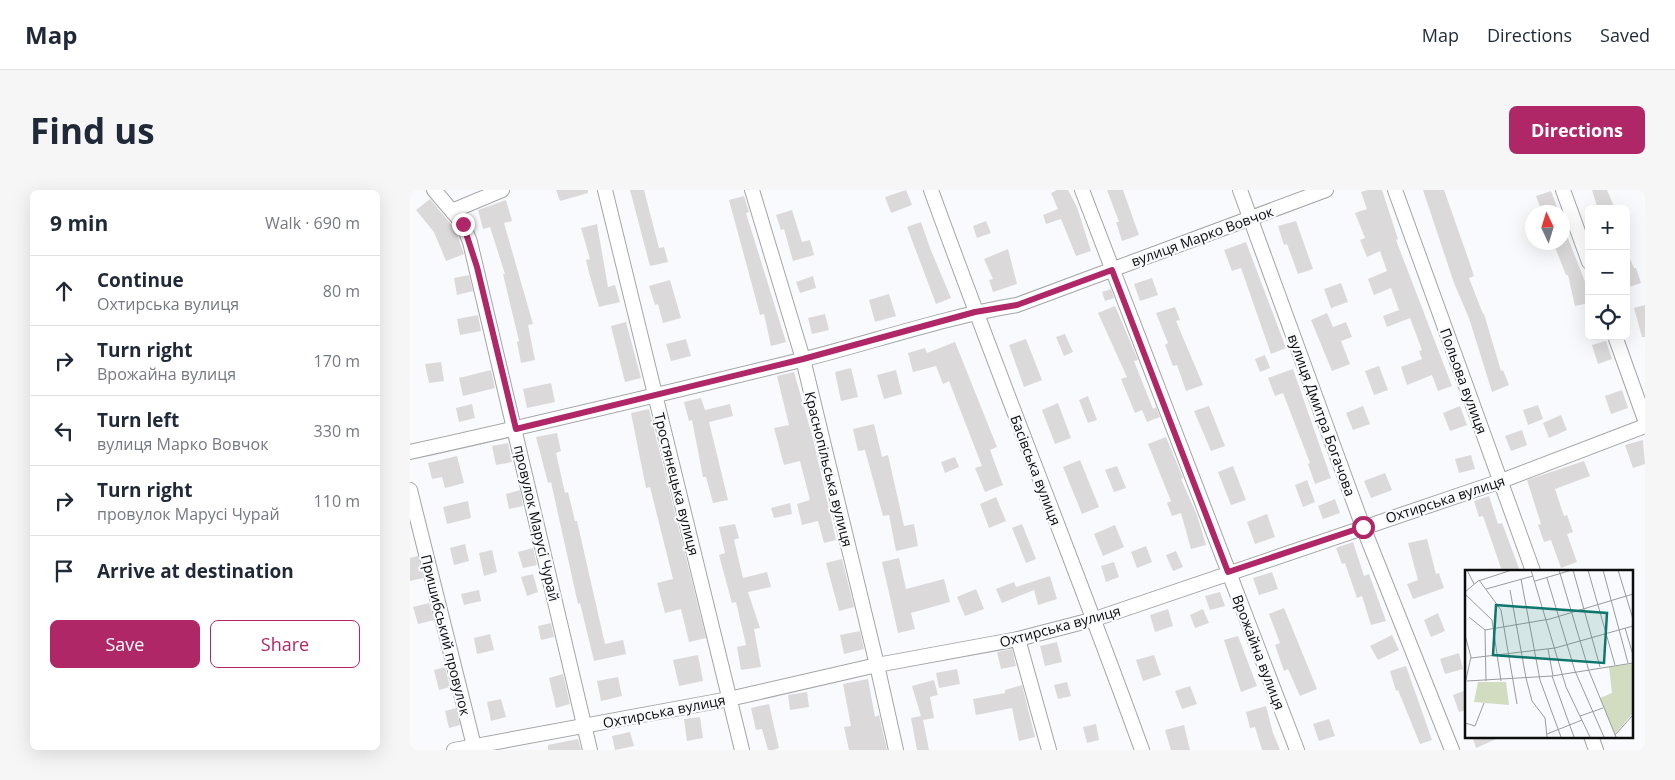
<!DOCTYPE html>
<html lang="en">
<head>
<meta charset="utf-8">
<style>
	:root { --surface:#fff; --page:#f6f6f7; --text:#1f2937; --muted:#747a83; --line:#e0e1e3; --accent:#b02768 }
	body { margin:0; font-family:"Open Sans",sans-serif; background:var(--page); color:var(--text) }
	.controls { position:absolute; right:15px; top:15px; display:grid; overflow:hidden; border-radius:8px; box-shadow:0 5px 20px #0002 }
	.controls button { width:45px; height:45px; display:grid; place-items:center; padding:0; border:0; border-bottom:1px solid var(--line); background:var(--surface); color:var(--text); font:25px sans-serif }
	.compass { position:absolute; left:1115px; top:15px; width:45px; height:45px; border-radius:50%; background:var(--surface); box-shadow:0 5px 20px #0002; rotate:356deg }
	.stop { position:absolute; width:15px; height:15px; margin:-11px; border:4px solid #b02768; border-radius:50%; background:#fff }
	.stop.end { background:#b02768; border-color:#fff; box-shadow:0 1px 5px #0008 }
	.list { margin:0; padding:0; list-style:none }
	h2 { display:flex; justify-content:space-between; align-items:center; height:65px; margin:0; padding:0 20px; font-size:21px }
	h2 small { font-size:16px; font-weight:400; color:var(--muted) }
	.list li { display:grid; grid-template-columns:32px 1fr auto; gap:15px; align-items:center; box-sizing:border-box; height:70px; padding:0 20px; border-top:1px solid var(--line) }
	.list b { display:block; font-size:19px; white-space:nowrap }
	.list p { margin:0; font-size:16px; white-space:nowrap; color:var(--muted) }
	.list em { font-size:16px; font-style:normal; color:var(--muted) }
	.actions { display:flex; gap:10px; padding:15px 20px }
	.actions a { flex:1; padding:11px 0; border:1px solid var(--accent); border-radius:8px; text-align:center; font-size:18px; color:var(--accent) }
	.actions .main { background:var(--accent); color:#fff }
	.icon { flex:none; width:28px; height:28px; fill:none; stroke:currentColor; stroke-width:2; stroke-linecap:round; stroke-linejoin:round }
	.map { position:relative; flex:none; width:1235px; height:560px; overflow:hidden; border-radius:8px }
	header { display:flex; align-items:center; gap:30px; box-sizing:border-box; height:70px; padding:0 25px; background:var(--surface); border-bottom:1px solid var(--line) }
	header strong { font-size:24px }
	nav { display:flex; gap:28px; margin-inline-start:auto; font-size:18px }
	.intro { display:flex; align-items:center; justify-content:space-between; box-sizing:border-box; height:120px; padding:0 30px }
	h1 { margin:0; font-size:35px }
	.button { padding:12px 22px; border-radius:8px; background:var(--accent); color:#fff; font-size:18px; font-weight:700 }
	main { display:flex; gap:30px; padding:0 30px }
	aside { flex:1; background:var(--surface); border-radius:8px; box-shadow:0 5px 20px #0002 }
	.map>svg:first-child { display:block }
</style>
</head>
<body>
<header>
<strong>Map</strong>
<nav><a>Map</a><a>Directions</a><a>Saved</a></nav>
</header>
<div class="intro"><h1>Find us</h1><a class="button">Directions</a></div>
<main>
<aside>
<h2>9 min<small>Walk · 690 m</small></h2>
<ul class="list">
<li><svg class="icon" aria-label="ahead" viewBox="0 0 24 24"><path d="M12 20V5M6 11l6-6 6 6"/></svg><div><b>Continue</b><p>Охтирська вулиця</p></div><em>80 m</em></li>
<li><svg class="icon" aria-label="right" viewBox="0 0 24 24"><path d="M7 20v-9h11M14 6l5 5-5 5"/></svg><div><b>Turn right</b><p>Врожайна вулиця</p></div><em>170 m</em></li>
<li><svg class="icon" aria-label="left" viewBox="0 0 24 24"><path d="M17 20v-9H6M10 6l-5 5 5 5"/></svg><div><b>Turn left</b><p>вулиця Марко Вовчок</p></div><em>330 m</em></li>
<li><svg class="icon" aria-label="right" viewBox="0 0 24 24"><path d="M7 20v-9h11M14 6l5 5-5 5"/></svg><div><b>Turn right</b><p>провулок Марусі Чурай</p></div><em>110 m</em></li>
<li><svg class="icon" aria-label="arrive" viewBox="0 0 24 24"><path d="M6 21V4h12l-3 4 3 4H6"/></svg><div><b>Arrive at destination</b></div></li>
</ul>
<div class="actions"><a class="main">Save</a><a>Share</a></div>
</aside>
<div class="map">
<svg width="1235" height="560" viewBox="0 0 1235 560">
	<rect width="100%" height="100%" fill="#f8fafd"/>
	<g fill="#dcd9da">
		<polygon points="146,0 178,0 178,3 150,11"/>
		<polygon points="220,0 234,0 249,58 254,57 258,72 240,76"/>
		<polygon points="496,0 502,15 481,23 475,7"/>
		<polygon points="647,0 658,0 667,17 681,61 666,66 651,29 636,34 633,25 648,19 641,3"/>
		<polygon points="697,0 713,0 729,45 712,51 706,32 709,32"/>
		<polygon points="958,0 972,0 988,49 986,50 1042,196 1028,201 1022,185 997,195 991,177 1012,169 1009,161 1012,160 1000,128 977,137 973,126 989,120 981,98 964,105 958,89 977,81 970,61 957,67 950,50 955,48 945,23 957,19 951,2"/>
		<polygon points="1013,0 1034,0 1058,68 1064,86 1059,88 1073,124 1074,124 1091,181 1093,180 1099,195 1082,202 1059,128 1044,93"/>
		<polygon points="1182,0 1197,0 1205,19 1188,19"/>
		<polygon points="1141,1 1149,22 1132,22 1126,6"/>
		<polygon points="334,6 339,22 336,23 376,152 361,156 354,124 350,125 345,106 319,10"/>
		<polygon points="20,9 45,39 54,64 36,71 24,42 6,20"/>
		<polygon points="96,10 102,31 94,33 123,134 118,135 125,170 111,173 107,152 109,151 93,84 95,84 80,37 73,39 68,20"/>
		<polygon points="382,20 392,52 400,50 404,65 383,71 374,39 371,40 366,25"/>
		<polygon points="576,31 581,43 567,48 563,36"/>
		<polygon points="886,31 903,79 888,84 877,54 874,55 868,36"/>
		<polygon points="511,32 520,58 541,108 526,114 497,37"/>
		<polygon points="1152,33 1179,102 1179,113 1165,116 1158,85 1156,85 1143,52 1152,52"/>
		<polygon points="187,34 198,97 205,95 210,112 189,117 179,83 176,70 180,69 171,38"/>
		<polygon points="836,52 876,158 861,164 831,78 822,81 814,60"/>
		<polygon points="598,59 607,94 583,102 579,90 583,89 574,69"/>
		<polygon points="1216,59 1224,78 1226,78 1231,93 1216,98"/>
		<polygon points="59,85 63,101 47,105 44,88"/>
		<polygon points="403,86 406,98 390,103 386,92"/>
		<polygon points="742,88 748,105 730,111 724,94"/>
		<polygon points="260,90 271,128 253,133 248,114 245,115 239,96"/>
		<polygon points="931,93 938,112 921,118 914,99"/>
		<polygon points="701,99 704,108 695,111 692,102"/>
		<polygon points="479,104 486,126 465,132 459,110"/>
		<polygon points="1235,115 1235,147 1232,147 1224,118"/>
		<polygon points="705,116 728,170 724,171 743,219 746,217 750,227 737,232 732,220 725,223 711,189 717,187 688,123"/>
		<polygon points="765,117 770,130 766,131 793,195 776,201 767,175 763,176 755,155 758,153 746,123"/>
		<polygon points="917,123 923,137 936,132 942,147 931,151 940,174 922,181 901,130"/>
		<polygon points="415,124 419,140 402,144 398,128"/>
		<polygon points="68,125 71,141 50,145 47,129"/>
		<polygon points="216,132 231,188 215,192 201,136"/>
		<polygon points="655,144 663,162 654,166 646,147"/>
		<polygon points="276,149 281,166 261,171 256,154"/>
		<polygon points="616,149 632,190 614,197 599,155"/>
		<polygon points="1196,151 1202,169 1188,174 1182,155"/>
		<polygon points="545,152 587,257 580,260 593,295 575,302 565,278 572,276 539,191 533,194 526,176 503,182 498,163 515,158 517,163"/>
		<polygon points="855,165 860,178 850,182 845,169"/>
		<polygon points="31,172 34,191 19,193 15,174"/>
		<polygon points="969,176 978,200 964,205 955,181"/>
		<polygon points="441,178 448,207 431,211 425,182"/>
		<polygon points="883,179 921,288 905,294 898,274 900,273 873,203 865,206 858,188"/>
		<polygon points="81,180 85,198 53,206 49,188"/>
		<polygon points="486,180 492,204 474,209 467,185"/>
		<polygon points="384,182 403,249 426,350 414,353 408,331 392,335 387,314 400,310 390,271 374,275 364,238 379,235 367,186"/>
		<polygon points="141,193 145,212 117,218 113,199"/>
		<polygon points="1212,200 1218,218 1201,224 1195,206"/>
		<polygon points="678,206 687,230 678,233 669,210"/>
		<polygon points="291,208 295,220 320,214 323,226 299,232 318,310 303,313 296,287 293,287 282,230 279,231 274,212"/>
		<polygon points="648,213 661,248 645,254 632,220"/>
		<polygon points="62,214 65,228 49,232 46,218"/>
		<polygon points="1128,215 1133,229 1118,235 1113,220"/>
		<polygon points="799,216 815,256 801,261 784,221"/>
		<polygon points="953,216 960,234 943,240 936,223"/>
		<polygon points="1050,216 1057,235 1040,241 1033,223"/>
		<polygon points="239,219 296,448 279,452 271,419 255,423 247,393 263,389 240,297 236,298 221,223"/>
		<polygon points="1151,225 1157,240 1139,248 1133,233"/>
		<polygon points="464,234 472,267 478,265 494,336 504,334 508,356 486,361 479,325 473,326 455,260 448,261 443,239"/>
		<polygon points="1112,240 1117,255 1101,261 1095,246"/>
		<polygon points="147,243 151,261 146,263 155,303 158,302 165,331 167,331 195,454 213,450 216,464 184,471 170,413 168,414 141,292 138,293 126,247"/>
		<polygon points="756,247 773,288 771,289 787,325 796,355 781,359 771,323 762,326 757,313 761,311 738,254"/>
		<polygon points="1233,250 1235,274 1223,278 1215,255"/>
		<polygon points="98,253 102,272 86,275 82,256"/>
		<polygon points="1061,265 1065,279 1049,283 1045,269"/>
		<polygon points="47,266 54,293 35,298 32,287 22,289 18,273"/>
		<polygon points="545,267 549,277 535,283 531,272"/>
		<polygon points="670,270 689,317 672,324 653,277"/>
		<polygon points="1174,271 1180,286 1145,299 1154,326 1157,325 1163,342 1157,344 1167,372 1151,378 1141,350 1134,352 1128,335 1131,334 1117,290"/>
		<polygon points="707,276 716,298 704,302 695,280"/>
		<polygon points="823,276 836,310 821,315 808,282"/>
		<polygon points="975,283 982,300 961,308 954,291"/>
		<polygon points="897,290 905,312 893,317 885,295"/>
		<polygon points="110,300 113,316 99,319 96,304"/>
		<polygon points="1079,306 1088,334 1092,333 1110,381 1092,381 1073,326 1069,327 1064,311"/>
		<polygon points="586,307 596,331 579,338 570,314"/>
		<polygon points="925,309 930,323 913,329 908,316"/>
		<polygon points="58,311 61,328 37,334 33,317"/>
		<polygon points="380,313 382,324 364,328 361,318"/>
		<polygon points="857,324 865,347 845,354 837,332"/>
		<polygon points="325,334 329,348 324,350 333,388 357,382 361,397 338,402 350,438 344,439 351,477 331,480 327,457 336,455 326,412 322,413 309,365 315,363 309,337"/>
		<polygon points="612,334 626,369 616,373 602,338"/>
		<polygon points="705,335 714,357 693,366 684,344"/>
		<polygon points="1017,349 1026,384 1029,383 1034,398 1003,409 997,394 1008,390 998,353"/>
		<polygon points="943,352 954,386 959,384 976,431 961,435 952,406 947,408 935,373 932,374 926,358"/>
		<polygon points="55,354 59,371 44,375 40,358"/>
		<polygon points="736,356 742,372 727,378 721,362"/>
		<polygon points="123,358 127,375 113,378 108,362"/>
		<polygon points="82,360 87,382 74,386 69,363"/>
		<polygon points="766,361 773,377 763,381 756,365"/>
		<polygon points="8,366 13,388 0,391 0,368"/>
		<polygon points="489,368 496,399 534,389 540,412 501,423 505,439 488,443 472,372"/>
		<polygon points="432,369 444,417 429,421 416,373"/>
		<polygon points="704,372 709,387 696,392 691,376"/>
		<polygon points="862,382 868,399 849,405 843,388"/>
		<polygon points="123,384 128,402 117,406 111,387"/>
		<polygon points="640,386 647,409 628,415 624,400 592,413 586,399 604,392 606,397"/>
		<polygon points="566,399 574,419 555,426 547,407"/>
		<polygon points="69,400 71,411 54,415 51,404"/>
		<polygon points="810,402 815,416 800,420 795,406"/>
		<polygon points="19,413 24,430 8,434 3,417"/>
		<polygon points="874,418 907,499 890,506 878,479 874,481 865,455 870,453 859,424"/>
		<polygon points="758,419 763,436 745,442 740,425"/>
		<polygon points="793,419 799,433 785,438 780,425"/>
		<polygon points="1028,423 1035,441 1021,447 1014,430"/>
		<polygon points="141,433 144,447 131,450 128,436"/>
		<polygon points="450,441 454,459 434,464 430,445"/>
		<polygon points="80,444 84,460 67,464 64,448"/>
		<polygon points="982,445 989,460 968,470 960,456"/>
		<polygon points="828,446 847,496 831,502 814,450"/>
		<polygon points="647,452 652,472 635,476 630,456"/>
		<polygon points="602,459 606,476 591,479 587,462"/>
		<polygon points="1049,463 1053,479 1035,484 1030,469"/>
		<polygon points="288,465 293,491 269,496 263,470"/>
		<polygon points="744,465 751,485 733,491 726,470"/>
		<polygon points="996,476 1022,550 1010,554 988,500 986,501 980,481"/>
		<polygon points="35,477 40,497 29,500 24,480"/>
		<polygon points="547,479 550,494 529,498 526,483"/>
		<polygon points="153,484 160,514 146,518 139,488"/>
		<polygon points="208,487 212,506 191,511 187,491"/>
		<polygon points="458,489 465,527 469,525 477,560 439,560 434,537 441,536 433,494"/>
		<polygon points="524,490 528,505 520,507 524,528 513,530 519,560 507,560 501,528 511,526 502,496"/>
		<polygon points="657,492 661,506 648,509 644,495"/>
		<polygon points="612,495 625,547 609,551 602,518 566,525 563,509 595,503 595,500"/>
		<polygon points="780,496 787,514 772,519 765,501"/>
		<polygon points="1056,500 1056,520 1049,522 1043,505"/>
		<polygon points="397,502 399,517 380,520 378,505"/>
		<polygon points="91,509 96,527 81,531 77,512"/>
		<polygon points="359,514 369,558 363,560 358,560 352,539 346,540 341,518"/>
		<polygon points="856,516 863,543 870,560 852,560 845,537 840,538 836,522"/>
		<polygon points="46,518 50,535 39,538 35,521"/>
		<polygon points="290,527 293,548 277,551 274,529"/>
		<polygon points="919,529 925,546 909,551 903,534"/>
		<polygon points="686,534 689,550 677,553 673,537"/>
		<polygon points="774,535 780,560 761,560 755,540"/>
		<polygon points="220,542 224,556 205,560 202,546"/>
		<polygon points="1062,546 1093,546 1066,558"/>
		<polygon points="168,549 171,560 138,560 138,555"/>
	</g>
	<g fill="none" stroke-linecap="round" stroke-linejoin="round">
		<defs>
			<g id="minor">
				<polyline points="24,0 53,34 60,52 180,560"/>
				<polyline points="195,0 332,560"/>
				<polyline points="342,0 393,169 467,475 486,560"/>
				<path d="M521 0C589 188 664 372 732 560"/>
				<polyline points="672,0 887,560"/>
				<polyline points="830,0 953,337 1042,560"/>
				<polyline points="985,0 1123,381"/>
				<polyline points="1153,0 1179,72"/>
				<polyline points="42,21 92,0"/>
				<polyline points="1205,146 1235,230"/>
				<path d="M0 262C131 233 261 202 391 170 463 152 534 127 607 115L916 0"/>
				<polyline points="0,300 65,560"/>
				<polyline points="608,449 639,560"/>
				<polyline points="1181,546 1186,560"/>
				<polyline points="44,560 319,509 467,475 608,449 685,429 1091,291 1235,236"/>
			</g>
		</defs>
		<use href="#minor" stroke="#a3a5a7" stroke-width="16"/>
		<use href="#minor" stroke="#fff" stroke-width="14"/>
	</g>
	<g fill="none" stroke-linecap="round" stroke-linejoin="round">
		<polyline stroke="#b02768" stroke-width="6" points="53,34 67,77 106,239 393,169 565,122 607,115 702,80 818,382 953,337"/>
	</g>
	<g text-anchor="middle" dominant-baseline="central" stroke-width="4.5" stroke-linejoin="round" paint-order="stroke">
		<g font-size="14" fill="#0c0c0d" stroke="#f8fafd">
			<text transform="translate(792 46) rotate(-20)">вулиця Марко Вовчок</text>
			<text transform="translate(1054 191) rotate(70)">Польова вулиця</text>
			<text transform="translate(912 225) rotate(70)">вулиця Дмитра Богачова</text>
			<text transform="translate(419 279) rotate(76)">Краснопільська вулиця</text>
			<text transform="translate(626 280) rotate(69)">Басівська вулиця</text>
			<text transform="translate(267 294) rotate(76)">Тростянецька вулиця</text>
			<text transform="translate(1035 309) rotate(-18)">Охтирська вулиця</text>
			<text transform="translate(127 333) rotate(77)">провулок Марусі Чурай</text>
			<text transform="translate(650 436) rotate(-15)">Охтирська вулиця</text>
			<text transform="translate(36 445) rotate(76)">Пришибський провулок</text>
			<text transform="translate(849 462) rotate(69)">Врожайна вулиця</text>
			<text transform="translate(254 521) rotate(-11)">Охтирська вулиця</text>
		</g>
	</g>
	<g transform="translate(1055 380)">
		<rect width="168" height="168" fill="#f8fafd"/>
		<path d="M167 94V144L150 164 135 128 147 123 144 97ZM13 112H41L44 135 9 132Z" fill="#d1dcc0"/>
		<path fill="none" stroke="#9a9b9d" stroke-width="1" d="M2 0 9 14M66 0 101 117 125 167M94 0 124 101 151 167M108 0 135 97M123 0 150 95M138 0 163 93M153 0 168 49M82 8 110 101 139 167M56 9 75 110 96 167M14 10 36 40 52 134M70 11 107 0M21 19 68 6M45 20 61 108 67 131 80 148 82 167M0 22 13 11 47 0M0 24 27 50 36 111M4 47 20 60 21 111M160 58 168 85M20 60 85 49 168 24M0 65 6 87 0 114M83 79 88 106M6 88 90 78 168 56M87 106 109 167M2 111 87 106 168 93M115 146 138 138M0 153 10 156 19 133M82 164 117 150M150 165 168 145"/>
		<path fill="#0f766e" fill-opacity="0.15" stroke="#0f766e" stroke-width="2.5" d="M31 35 142 43 139 93 28 85Z"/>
		<rect width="168" height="168" fill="none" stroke="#0c0c0d" stroke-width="2.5"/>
	</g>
</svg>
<div class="controls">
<button>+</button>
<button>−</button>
<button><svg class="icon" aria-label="locate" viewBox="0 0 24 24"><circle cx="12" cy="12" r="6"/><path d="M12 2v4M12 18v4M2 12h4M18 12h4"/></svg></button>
</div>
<svg class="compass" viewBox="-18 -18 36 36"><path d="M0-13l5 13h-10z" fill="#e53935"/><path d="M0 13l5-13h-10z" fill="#747a83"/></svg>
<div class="stop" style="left:953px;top:337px"></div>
<div class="stop end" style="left:53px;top:34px"></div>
</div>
</main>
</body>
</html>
